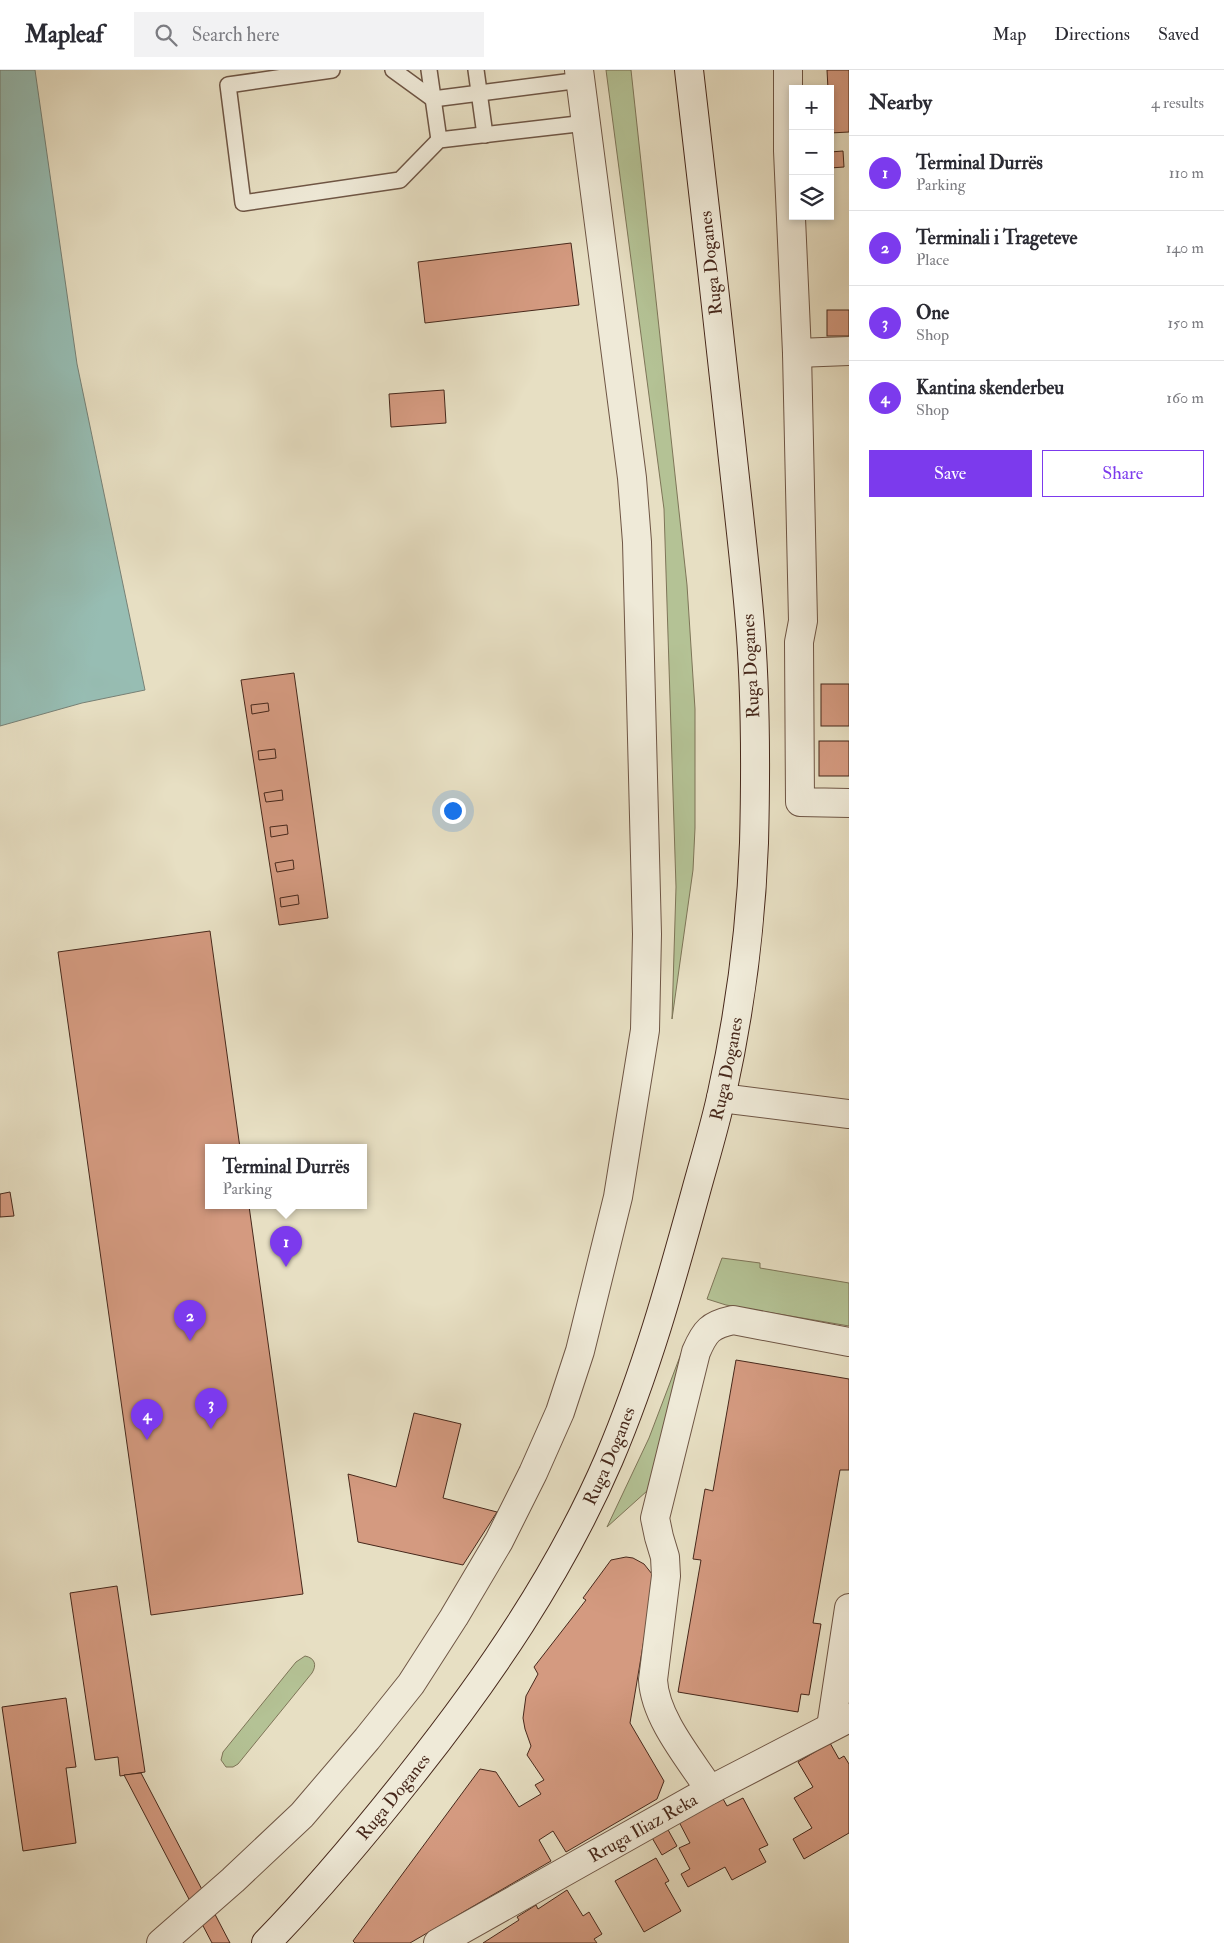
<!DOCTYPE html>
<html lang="en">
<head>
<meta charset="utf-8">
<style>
	:root { --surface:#fff; --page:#f2f2f3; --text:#2b2b33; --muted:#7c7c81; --line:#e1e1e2; --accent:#7c3aed }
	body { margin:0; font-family:"IM FELL Double Pica",serif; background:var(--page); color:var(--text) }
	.controls { position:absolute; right:15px; top:15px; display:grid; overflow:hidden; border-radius:0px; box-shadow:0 2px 8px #0003 }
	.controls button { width:45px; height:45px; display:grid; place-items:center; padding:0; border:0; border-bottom:1px solid var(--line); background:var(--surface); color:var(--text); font:25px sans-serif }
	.you { position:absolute; left:452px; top:740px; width:18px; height:18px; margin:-12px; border:4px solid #fff; border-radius:50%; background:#1a73e8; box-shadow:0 0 0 8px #1a73e833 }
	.badge { display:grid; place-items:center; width:32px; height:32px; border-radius:50%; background:var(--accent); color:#fff; font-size:16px; font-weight:700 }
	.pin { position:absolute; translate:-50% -41px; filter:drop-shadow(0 1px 2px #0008) }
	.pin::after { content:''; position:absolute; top:26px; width:18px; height:15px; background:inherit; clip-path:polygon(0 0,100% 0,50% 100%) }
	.popup { position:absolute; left:205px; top:1074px; width:162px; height:65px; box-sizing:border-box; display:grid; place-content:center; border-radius:0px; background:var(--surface); filter:drop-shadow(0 1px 4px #0005); font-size:16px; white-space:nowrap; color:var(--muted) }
	.popup b { font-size:19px; color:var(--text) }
	.popup::after { content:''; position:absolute; left:50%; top:100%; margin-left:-10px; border:10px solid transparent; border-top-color:var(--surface) }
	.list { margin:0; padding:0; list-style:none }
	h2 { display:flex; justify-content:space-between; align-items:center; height:65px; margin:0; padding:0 20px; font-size:21px }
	h2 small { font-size:16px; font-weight:400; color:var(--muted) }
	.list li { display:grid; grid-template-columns:32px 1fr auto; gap:15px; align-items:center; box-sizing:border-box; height:75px; padding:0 20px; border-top:1px solid var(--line) }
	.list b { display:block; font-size:19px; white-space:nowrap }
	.list p { margin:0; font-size:16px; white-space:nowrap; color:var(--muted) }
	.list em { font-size:16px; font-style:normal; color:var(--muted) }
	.actions { display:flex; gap:10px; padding:15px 20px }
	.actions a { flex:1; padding:11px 0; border:1px solid var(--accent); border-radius:0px; text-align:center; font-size:18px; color:var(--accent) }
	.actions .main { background:var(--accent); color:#fff }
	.icon { flex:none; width:28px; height:28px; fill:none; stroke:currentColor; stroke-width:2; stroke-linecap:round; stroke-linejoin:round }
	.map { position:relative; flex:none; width:849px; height:1873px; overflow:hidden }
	header { display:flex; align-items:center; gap:30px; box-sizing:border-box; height:70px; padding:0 25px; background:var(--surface); border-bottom:1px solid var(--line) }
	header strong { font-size:24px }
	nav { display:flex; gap:28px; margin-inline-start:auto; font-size:18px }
	.search { width:350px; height:45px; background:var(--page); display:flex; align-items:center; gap:12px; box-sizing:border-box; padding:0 18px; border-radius:0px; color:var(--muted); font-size:19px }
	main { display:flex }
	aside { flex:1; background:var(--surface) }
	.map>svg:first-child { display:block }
</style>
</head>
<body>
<header>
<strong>Mapleaf</strong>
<div class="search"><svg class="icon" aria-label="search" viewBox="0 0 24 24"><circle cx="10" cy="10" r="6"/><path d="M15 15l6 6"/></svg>Search here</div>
<nav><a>Map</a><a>Directions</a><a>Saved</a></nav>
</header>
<main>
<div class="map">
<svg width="849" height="1873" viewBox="0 0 849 1873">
	<rect width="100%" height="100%" fill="#e7dfc3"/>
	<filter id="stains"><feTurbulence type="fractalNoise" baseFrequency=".004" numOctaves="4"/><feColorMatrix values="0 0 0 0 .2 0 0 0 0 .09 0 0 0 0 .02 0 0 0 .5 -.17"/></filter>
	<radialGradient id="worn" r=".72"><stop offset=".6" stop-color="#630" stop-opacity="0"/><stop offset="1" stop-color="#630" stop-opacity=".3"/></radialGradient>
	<g fill="#b4c295" stroke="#7e7558">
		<polygon points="606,0 631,0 687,515 695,639 695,758 693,800 672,949 676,817 664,439"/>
		<polygon points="722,1188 760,1193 760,1198 849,1213 849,1256 726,1235 707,1229"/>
		<polygon points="687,1268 659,1396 647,1421 607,1457 649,1368"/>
		<path d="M305 1586C315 1588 317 1595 312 1603L238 1694 233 1697H226L221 1690 223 1682 296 1592Z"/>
	</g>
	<polygon fill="#97bdb3" stroke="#778176" points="0,0 35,0 77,294 145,620 82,633 0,656"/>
	<g fill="#d49a80" stroke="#47281b">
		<polygon points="827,0 849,0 849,62 830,63 830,19 828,19"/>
		<polygon points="843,81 844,97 830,98 830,82"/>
		<polygon points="571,173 579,235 425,253 418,192"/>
		<rect x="827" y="240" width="22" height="26"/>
		<polygon points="444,320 446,353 391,357 389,324"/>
		<polygon points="294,603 328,848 279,855 241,610"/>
		<rect x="821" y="614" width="28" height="42"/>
		<polygon points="268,633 269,641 252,644 251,635"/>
		<rect x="819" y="671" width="30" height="35"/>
		<polygon points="275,679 276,688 259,690 258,681"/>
		<polygon points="282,720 283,730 266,732 264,723"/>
		<polygon points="287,755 288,764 271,767 270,757"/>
		<polygon points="293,790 294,799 277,802 275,793"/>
		<polygon points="298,825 299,834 281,837 280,828"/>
		<polygon points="210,861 240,1078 208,1078 208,1136 249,1136 303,1524 151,1545 58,882"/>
		<polygon points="10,1122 14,1146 0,1147 0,1124"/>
		<polygon points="736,1290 849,1309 849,1400 840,1400 813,1553 821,1554 809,1625 801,1624 798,1642 678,1622 701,1490 693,1489 705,1419 713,1421"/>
		<polygon points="414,1343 461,1354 443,1428 497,1442 463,1495 358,1472 348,1404 396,1417"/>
		<polygon points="626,1487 633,1488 644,1494 652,1504 654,1510 630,1653 664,1711 657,1729 566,1782 553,1761 539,1770 551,1791 410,1873 355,1873 353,1871 480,1699 496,1702 519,1737 541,1724 535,1715 544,1710 527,1685 531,1676 525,1659 523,1648 526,1626 538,1604 534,1597 586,1530 583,1528 611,1490"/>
		<polygon points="117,1516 145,1702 120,1706 118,1687 95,1690 70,1523"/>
		<polygon points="66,1628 76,1697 66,1698 76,1773 23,1781 2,1637"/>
		<polygon points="830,1673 839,1689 844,1686 849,1694 849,1763 804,1789 793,1769 812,1758 794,1728 813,1717 798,1692"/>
		<polygon points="141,1703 230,1873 212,1873 124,1705"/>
		<polygon points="722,1727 727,1736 743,1728 768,1775 759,1779 766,1792 732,1810 725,1797 688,1817 681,1804 690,1799 679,1778 690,1773 678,1750"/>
		<polygon points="667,1758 677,1776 662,1785 651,1766"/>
		<polygon points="656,1788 669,1811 665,1813 681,1841 644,1862 615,1811"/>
		<polygon points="567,1820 583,1846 589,1842 602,1864 594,1869 597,1873 483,1873 519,1850 517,1847 536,1835 538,1839"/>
	</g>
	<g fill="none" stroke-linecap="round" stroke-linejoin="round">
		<defs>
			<g id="lane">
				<polyline points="332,0 228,15 243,133 400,110 439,70 586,53"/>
				<polyline points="393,0 433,29 581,10"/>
				<polyline points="429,0 439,70"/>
				<polyline points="476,0 485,65"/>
			</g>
			<g id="street">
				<polyline points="788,0 788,81 797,283 803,551 799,572 800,732 849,733"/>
				<polyline points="797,283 849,281"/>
				<polyline points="721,1028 849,1044"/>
				<polyline points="831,1657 849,1538"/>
				<path d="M710 1720C689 1688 655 1648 653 1610L666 1506 665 1487 659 1467 655 1448 696 1282C705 1261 710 1255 733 1250L849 1272"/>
				<polyline points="161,1873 233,1810 302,1745 367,1669 411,1614 454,1547 499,1471 533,1403 560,1342 580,1281 618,1127 645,960 647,864 637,472 632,408 579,0"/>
				<path id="s1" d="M438 1873 710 1720 849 1648"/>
			</g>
			<g id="secondary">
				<path id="s2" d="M266 1873C318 1820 365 1763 411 1705 488 1608 560 1503 609 1389 646 1302 671 1212 696 1121 705 1088 715 1056 722 1023 740 941 751 857 754 773 756 696 756 618 749 542 744 485 737 428 731 371 718 247 703 124 689 0"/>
			</g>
		</defs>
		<use href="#lane" stroke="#6f5645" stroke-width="18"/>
		<use href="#street" stroke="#6f5645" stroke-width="30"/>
		<use href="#secondary" stroke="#47281b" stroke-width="30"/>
		<use href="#lane" stroke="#efead8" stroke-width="15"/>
		<use href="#street" stroke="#efead8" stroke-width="28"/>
		<use href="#secondary" stroke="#efead8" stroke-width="28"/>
	</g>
	<g text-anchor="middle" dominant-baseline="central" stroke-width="4.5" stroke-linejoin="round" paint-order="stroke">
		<g font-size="18" fill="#47281b" stroke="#efead8">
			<text transform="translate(711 193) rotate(-96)">Ruga Doganes</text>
			<text transform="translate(751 596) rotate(-93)">Ruga Doganes</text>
			<text stroke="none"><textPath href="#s2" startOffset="1004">Ruga Doganes</textPath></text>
			<text stroke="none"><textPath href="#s2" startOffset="599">Ruga Doganes</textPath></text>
			<text stroke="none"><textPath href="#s2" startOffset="194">Ruga Doganes</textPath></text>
			<text stroke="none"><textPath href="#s1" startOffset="235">Rruga Iliaz Reka</textPath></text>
		</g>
	</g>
	<rect width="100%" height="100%" filter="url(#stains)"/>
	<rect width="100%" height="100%" fill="url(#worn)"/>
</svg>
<div class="controls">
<button>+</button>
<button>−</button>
<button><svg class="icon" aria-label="layers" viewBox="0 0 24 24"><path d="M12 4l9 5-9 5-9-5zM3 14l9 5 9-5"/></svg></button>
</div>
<div class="you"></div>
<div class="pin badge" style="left:286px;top:1197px">1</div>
<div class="popup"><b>Terminal Durrës</b>Parking</div>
<div class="pin badge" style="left:190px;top:1271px">2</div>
<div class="pin badge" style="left:211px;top:1359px">3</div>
<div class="pin badge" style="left:147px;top:1370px">4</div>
</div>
<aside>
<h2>Nearby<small>4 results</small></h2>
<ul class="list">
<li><span class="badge">1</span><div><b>Terminal Durrës</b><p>Parking</p></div><em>110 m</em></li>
<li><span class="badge">2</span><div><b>Terminali i Trageteve</b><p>Place</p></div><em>140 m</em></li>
<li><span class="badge">3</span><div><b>One</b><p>Shop</p></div><em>150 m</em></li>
<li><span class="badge">4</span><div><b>Kantina skenderbeu</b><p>Shop</p></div><em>160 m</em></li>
</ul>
<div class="actions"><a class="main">Save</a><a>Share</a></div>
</aside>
</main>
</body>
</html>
